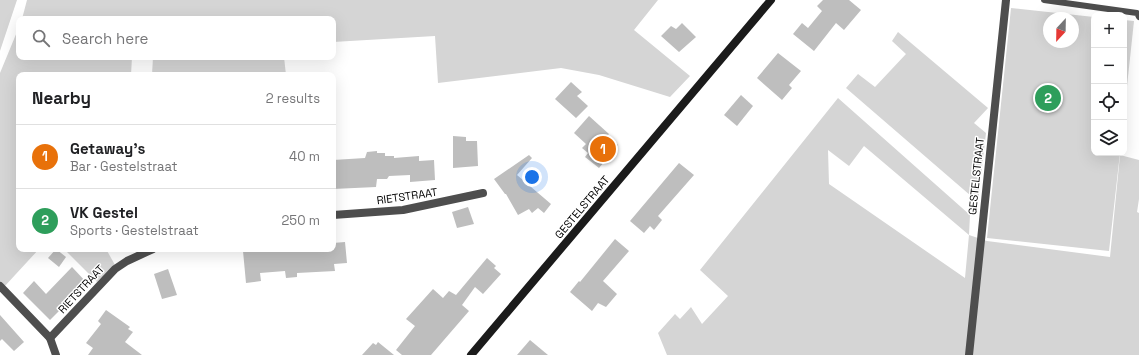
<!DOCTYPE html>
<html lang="en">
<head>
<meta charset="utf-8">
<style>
	:root { --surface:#fff; --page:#f6f6f6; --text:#202124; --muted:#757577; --line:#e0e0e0; --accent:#000 }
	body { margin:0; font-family:"Space Grotesk",sans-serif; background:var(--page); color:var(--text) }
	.controls { position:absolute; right:12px; top:12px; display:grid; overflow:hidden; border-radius:8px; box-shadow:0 4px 16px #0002 }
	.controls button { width:36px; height:36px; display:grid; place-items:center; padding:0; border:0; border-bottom:1px solid var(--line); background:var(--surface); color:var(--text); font:20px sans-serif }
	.compass { position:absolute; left:1043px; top:12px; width:36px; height:36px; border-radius:50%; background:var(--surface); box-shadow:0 4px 16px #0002; rotate:202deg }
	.you { position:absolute; left:532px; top:177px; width:14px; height:14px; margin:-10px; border:3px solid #fff; border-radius:50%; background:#1a73e8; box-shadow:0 0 0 6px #1a73e833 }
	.badge { display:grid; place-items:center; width:26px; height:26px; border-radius:50%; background:var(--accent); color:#fff; font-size:13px; font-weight:700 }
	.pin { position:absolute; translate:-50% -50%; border:2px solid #fff; box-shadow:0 1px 4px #0006 }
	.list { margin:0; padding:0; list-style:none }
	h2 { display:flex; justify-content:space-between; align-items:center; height:52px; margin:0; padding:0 16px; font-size:17px }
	h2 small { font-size:13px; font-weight:400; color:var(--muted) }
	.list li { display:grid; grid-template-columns:26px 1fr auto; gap:12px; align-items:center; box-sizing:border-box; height:64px; padding:0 16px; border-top:1px solid var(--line) }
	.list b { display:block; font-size:15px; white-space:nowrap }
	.list p { margin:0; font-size:13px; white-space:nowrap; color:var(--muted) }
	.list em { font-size:13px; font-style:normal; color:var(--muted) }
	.icon { flex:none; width:22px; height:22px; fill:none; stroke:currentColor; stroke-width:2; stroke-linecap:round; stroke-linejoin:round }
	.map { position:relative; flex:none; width:1139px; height:355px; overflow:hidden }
	.search { position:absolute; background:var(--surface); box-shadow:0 4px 16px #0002; left:16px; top:16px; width:320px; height:44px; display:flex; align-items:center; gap:10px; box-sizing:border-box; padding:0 14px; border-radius:8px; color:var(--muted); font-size:15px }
	.panel { position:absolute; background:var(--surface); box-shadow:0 4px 16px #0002; left:16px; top:72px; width:320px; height:180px; border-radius:8px }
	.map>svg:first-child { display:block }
</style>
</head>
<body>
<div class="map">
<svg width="1139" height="355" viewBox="0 0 1139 355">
	<rect width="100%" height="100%" fill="#fff"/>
	<g fill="#d5d5d5" fill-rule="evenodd">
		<polygon points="0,0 17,0 0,51"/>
		<polygon points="27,0 658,0 634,30 690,76 670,97 599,75 561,68 438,83 435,36 333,42 333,19 22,19"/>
		<path d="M1011 8 1094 17V153H1120L1109 251 987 238ZM1049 18H1073V42H1049Z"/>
		<polygon points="1124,20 1134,21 1124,114"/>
		<polygon points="19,27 19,57 132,57 131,75 19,75 19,249 39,249 4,287 0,282 0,73"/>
		<polygon points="898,32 988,108 974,123 986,133 978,202 846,88 858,74 875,87 906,54 892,41"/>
		<polygon points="153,57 284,57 286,75 152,75"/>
		<path d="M838 98 970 215 969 235 987 241 1110 257 1120 155 1139 160V199L1137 212 1139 213V355H667L658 333 675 314 680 319 691 307 702 324 728 296 700 270ZM864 146 969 235 965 278 829 184 828 150 849 166Z"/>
		<polygon points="64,249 106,249 115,265 97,282"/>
	</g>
	<g fill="#bebebe">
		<polygon points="823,0 849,0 861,10 844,30 836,23 814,51 793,34 802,23 808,28 822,11 817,6"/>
		<polygon points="682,23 696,37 679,52 661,36 671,26 676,29"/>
		<polygon points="778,53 801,71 789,85 792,88 782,100 757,78"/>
		<polygon points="571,82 582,92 577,96 588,106 576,118 555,99"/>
		<polygon points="741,95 753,106 737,126 724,115"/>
		<polygon points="589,116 609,134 608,135 618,145 599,168 585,157 588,153 582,148 586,144 574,133"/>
		<polygon points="453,136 466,137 466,141 477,141 478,166 453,168"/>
		<polygon points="377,151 377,153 385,153 385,156 394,156 394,158 419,156 419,161 434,160 435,180 410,182 410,175 389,176 387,179 377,179 376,187 333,189 333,160 365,158 367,152"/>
		<polygon points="529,155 532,158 517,175 551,204 544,213 538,208 532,213 529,209 518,215 506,194 505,194 494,179"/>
		<polygon points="679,163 694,175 658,216 662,220 654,230 650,226 644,233 630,221"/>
		<polygon points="468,207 474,224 457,228 452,212"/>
		<polygon points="615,239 629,251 603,281 617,294 606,307 598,303 592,311 570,292 579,281 580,282"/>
		<polygon points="345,242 347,263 334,264 335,271 297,273 297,277 286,278 285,271 260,273 261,281 246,283 243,251 252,249 333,249 333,243"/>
		<polygon points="56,249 66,257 59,267 48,258"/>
		<polygon points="487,258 496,266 494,268 501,274 483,294 475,287 462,305 469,311 431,355 402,355 396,350 415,326 406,319 433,289 443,298 449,291 456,295"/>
		<polygon points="72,267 87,283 50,320 23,293 34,281 46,294"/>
		<polygon points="168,269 177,295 162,299 154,274"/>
		<polygon points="106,310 130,327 128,329 133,332 125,342 142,355 88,355 93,348 86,343 101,324 98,321"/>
		<polygon points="0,315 24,342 14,351 2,339 0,341"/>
		<polygon points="530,340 548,355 517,355"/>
		<polygon points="378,342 394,355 362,355 373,343 376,345"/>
	</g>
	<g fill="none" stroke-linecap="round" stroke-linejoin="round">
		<polyline stroke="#4e4e4e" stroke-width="6" points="1044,0 1137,13 1139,17"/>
		<g stroke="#4e4e4e" stroke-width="8">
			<polyline points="333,215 403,210 483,193"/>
			<polyline points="0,286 50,338 56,355"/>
			<polyline points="50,338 115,269 127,261 153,249"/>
			<polyline points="969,355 1006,0"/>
		</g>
		<polyline stroke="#1b1b1b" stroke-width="8" points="471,355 771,0"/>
	</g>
	<g text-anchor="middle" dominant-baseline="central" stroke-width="3" stroke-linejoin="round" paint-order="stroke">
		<g font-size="11" fill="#000" stroke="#fff">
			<text transform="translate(976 176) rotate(-84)">GESTELSTRAAT</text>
			<text transform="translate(407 196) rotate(-8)">RIETSTRAAT</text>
			<text transform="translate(582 207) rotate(-50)">GESTELSTRAAT</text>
			<text transform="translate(81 289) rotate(-47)">RIETSTRAAT</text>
		</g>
	</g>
</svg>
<div class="controls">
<button>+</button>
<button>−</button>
<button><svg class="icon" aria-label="locate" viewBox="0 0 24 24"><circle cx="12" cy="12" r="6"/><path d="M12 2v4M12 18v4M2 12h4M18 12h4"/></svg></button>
<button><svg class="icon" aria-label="layers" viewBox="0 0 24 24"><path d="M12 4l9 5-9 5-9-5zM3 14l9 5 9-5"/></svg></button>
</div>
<svg class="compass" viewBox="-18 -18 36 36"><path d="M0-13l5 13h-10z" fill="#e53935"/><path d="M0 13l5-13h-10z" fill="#757577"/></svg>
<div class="you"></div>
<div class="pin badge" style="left:603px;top:149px;background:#e8710a">1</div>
<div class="pin badge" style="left:1048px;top:98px;background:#2e9e5b">2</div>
<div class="search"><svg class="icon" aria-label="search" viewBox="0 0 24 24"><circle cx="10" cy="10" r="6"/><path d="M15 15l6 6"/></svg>Search here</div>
<section class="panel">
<h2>Nearby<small>2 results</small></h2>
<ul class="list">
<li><span class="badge" style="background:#e8710a">1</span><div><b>Getaway's</b><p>Bar · Gestelstraat</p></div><em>40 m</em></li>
<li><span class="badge" style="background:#2e9e5b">2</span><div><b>VK Gestel</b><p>Sports · Gestelstraat</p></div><em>250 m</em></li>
</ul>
</section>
</div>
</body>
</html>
